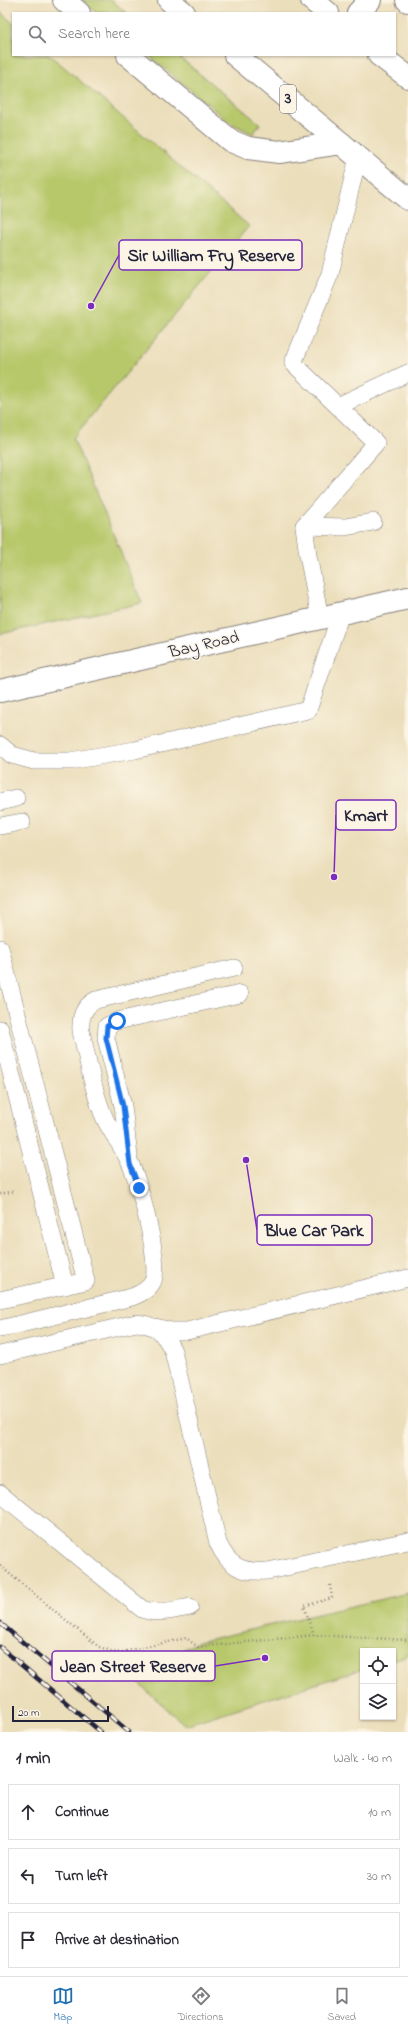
<!DOCTYPE html>
<html lang="en">
<head>
<meta charset="utf-8">
<style>
	:root { --surface:#fff; --page:#f2f2f3; --text:#2b2b33; --muted:#7c7c81; --line:#e1e1e2; --accent:#1f6fb2 }
	body { margin:0; font-family:"Indie Flower",sans-serif; background:var(--page); color:var(--text) }
	.controls { position:absolute; right:12px; bottom:12px; display:grid; overflow:hidden; border-radius:0px; box-shadow:0 1px 3px #0004 }
	.controls button { width:36px; height:36px; display:grid; place-items:center; padding:0; border:0; border-bottom:1px solid var(--line); background:var(--surface); color:var(--text); font:20px sans-serif }
	.scale { position:absolute; left:12px; bottom:10px; width:97px; box-sizing:border-box; padding-left:4px; border:2px solid #22223b; border-top:0; font-size:11px; line-height:14px; white-space:nowrap; color:#22223b; -webkit-text-stroke:3px #fcf5e5; paint-order:stroke }
	.stop { position:absolute; width:12px; height:12px; margin:-9px; border:3px solid #1a73e8; border-radius:50%; background:#fff }
	.stop.end { background:#1a73e8; border-color:#fff; box-shadow:0 1px 4px #0008 }
	.list { margin:0; padding:0; list-style:none }
	h2 { display:flex; justify-content:space-between; align-items:center; height:52px; margin:0; padding:0 16px; font-size:17px }
	h2 small { font-size:13px; font-weight:400; color:var(--muted) }
	.list li { display:grid; grid-template-columns:26px 1fr auto; gap:12px; align-items:center; box-sizing:border-box; height:56px; margin:0 8px 8px; padding:0 8px; border:1px solid var(--line); border-radius:0px }
	.list b { display:block; font-size:15px; white-space:nowrap }
	.list em { font-size:13px; font-style:normal; color:var(--muted) }
	.icon { flex:none; width:22px; height:22px; fill:none; stroke:currentColor; stroke-width:2; stroke-linecap:round; stroke-linejoin:round }
	.map { position:relative; flex:none; width:408px; height:1732px; overflow:hidden }
	.search { position:absolute; background:var(--surface); box-shadow:0 1px 3px #0004; left:12px; right:12px; top:12px; height:44px; display:flex; align-items:center; gap:10px; box-sizing:border-box; padding:0 14px; border-radius:0px; color:var(--muted); font-size:15px }
	.sheet { height:244px; background:var(--surface) }
	nav { display:flex; justify-content:space-around; align-items:center; box-sizing:border-box; height:56px; border-top:1px solid var(--line); background:var(--surface); font-size:11px; color:var(--muted) }
	nav a { display:grid; justify-items:center; gap:2px }
	nav .on { color:var(--accent) }
	.map>svg:first-child { display:block }
</style>
</head>
<body>
<div class="map">
<svg width="408" height="1732" viewBox="0 0 408 1732">
	<rect width="100%" height="100%" fill="#fcf5e5"/>
	<filter id="ink" filterUnits="userSpaceOnUse"><feTurbulence type="fractalNoise" baseFrequency=".025" numOctaves="2"/><feDisplacementMap in="SourceGraphic" scale="8" xChannelSelector="R" yChannelSelector="G"/><feConvolveMatrix kernelMatrix="1 2 1 2 8 2 1 2 1" color-interpolation-filters="sRGB"/></filter>
	<filter id="wash" filterUnits="userSpaceOnUse"><feTurbulence type="fractalNoise" baseFrequency=".012" numOctaves="4" result="noise"/><feDisplacementMap in="SourceGraphic" scale="16" xChannelSelector="R" yChannelSelector="G"/><feGaussianBlur stdDeviation="0.9" result="paint"/><feColorMatrix in="noise" values="0 0 0 0 0 0 0 0 0 0 0 0 0 0 0 0 0 1.4 0 .05"/><feComposite in="paint" operator="in"/></filter>
	<g filter="url(#wash)">
		<rect width="100%" height="100%" fill="#ebdebb"/>
		<g fill="#b7c86b" stroke="#6c7553">
			<polygon points="81,0 111,0 127,13 97,13"/>
			<polygon points="0,12 13,23 13,55 50,55 249,226 73,438 142,603 0,634"/>
			<polygon points="148,55 177,55 260,124 253,134 229,122"/>
			<polygon points="408,1593 408,1655 393,1660 393,1651 363,1651 363,1669 185,1725 130,1676 198,1642"/>
		</g>
	</g>
	<g filter="url(#ink)">
		<g fill="none" stroke-linecap="round" stroke-linejoin="round">
			<defs>
				<g id="service">
					<polyline points="338,406 408,373"/>
					<polyline points="304,526 345,527 373,522"/>
					<polyline points="320,618 308,555 304,526 376,443 293,363 330,274 358,157"/>
					<polyline points="0,745 12,755 34,761 70,761 135,750 308,710 341,613"/>
					<polyline points="0,802 16,798"/>
					<polyline points="0,826 22,822"/>
					<polyline points="0,948 86,1281 0,1300"/>
					<polyline points="0,1029 65,1286"/>
					<polyline points="129,1156 123,1106 106,1038 107,1026 117,1021 240,994"/>
					<polyline points="155,1327 171,1331 187,1331 408,1278"/>
					<path d="M0 1329 132 1297C140 1294 148 1290 152 1283 163 1267 139 1184 131 1165 124 1149 113 1135 105 1119 93 1092 88 1060 81 1031 80 1017 83 1007 96 1000L234 968"/>
					<path d="M0 1355 136 1323C156 1324 165 1334 173 1351L218 1543C229 1567 242 1573 268 1571L408 1541"/>
					<path d="M0 1493 142 1609C158 1615 173 1610 190 1607"/>
				</g>
				<g id="minor">
					<polyline points="64,0 79,13"/>
					<polyline points="407,0 408,1"/>
					<polyline points="358,13 370,0"/>
					<polyline points="128,55 231,141 248,148 279,152 341,143"/>
				</g>
				<polyline id="secondary" points="0,691 408,598"/>
				<g id="trunk">
					<polyline points="169,0 184,13"/>
					<polyline points="312,0 328,13"/>
					<polyline points="235,55 408,199"/>
					<polyline points="379,55 408,77"/>
				</g>
			</defs>
			<use href="#service" stroke="#86807b" stroke-width="18"/>
			<use href="#minor" stroke="#86807b" stroke-width="24"/>
			<use href="#secondary" stroke="#86807b" stroke-width="24"/>
			<use href="#trunk" stroke="#86807b" stroke-width="24"/>
			<g stroke="#86807b" stroke-width="2.5" stroke-dasharray="1 3" stroke-linecap="butt">
				<polyline points="0,1194 15,1191"/>
				<polyline points="0,1566 99,1647 117,1653 186,1638 198,1647 314,1635 408,1640"/>
				<polyline points="314,1635 304,1606 332,1598 330,1584"/>
			</g>
			<use href="#service" stroke="#fff" stroke-width="17"/>
			<use href="#minor" stroke="#fff" stroke-width="22"/>
			<use href="#secondary" stroke="#fff" stroke-width="22"/>
			<use href="#trunk" stroke="#fff" stroke-width="22"/>
			<defs>
				<g id="rail">
					<polyline points="0,1623 129,1732"/>
					<polyline points="0,1647 101,1732"/>
				</g>
			</defs>
			<use href="#rail" stroke="#22223b" stroke-width="4.5"/>
			<use href="#rail" stroke="#fcf5e5" stroke-width="3" stroke-dasharray="9" stroke-linecap="butt"/>
		</g>
	</g>
	<g fill="none" stroke-linecap="round" stroke-linejoin="round" filter="url(#ink)">
		<polyline stroke="#1a73e8" stroke-width="5" points="117,1021 107,1026 106,1038 123,1106 130,1164 139,1188"/>
	</g>
	<g text-anchor="middle" dominant-baseline="central" stroke-width="3" stroke-linejoin="round" paint-order="stroke">
		<rect fill="#fcf5e5" stroke="#63616e" stroke-width="1" x="280" y="85" width="16" height="28" rx="3"/>
		<g font-size="16" font-weight="bold" fill="#22223b">
			<text x="288" y="99">3</text>
		</g>
		<g font-size="17" fill="#22223b" stroke="#fcf5e5">
			<text transform="translate(204 645) rotate(-13)">Bay Road</text>
		</g>
	</g>
	<path fill="none" stroke="#7b2cbf" stroke-width="1.5" d="M91 306L119 255M334 877L336 815M246 1160L257 1230M265 1658L215 1666"/>
	<g fill="#7b2cbf" stroke="#fcf5e5" stroke-width="1.5">
		<circle cx="91" cy="306" r="4"/>
		<circle cx="334" cy="877" r="4"/>
		<circle cx="246" cy="1160" r="4"/>
		<circle cx="265" cy="1658" r="4"/>
	</g>
	<g fill="#fcf5e5" stroke="#7b2cbf" stroke-width="1.5">
		<rect x="119" y="240" width="183" height="30" rx="4"/>
		<rect x="336" y="800" width="60" height="30" rx="4"/>
		<rect x="257" y="1215" width="115" height="30" rx="4"/>
		<rect x="52" y="1651" width="163" height="30" rx="4"/>
	</g>
	<g font-size="18" text-anchor="middle" font-weight="bold" fill="#22223b">
		<text x="211" y="261">Sir William Fry Reserve</text>
		<text x="366" y="821">Kmart</text>
		<text x="314" y="1236">Blue Car Park</text>
		<text x="133" y="1672">Jean Street Reserve</text>
	</g>
</svg>
<div class="controls">
<button><svg class="icon" aria-label="locate" viewBox="0 0 24 24"><circle cx="12" cy="12" r="6"/><path d="M12 2v4M12 18v4M2 12h4M18 12h4"/></svg></button>
<button><svg class="icon" aria-label="layers" viewBox="0 0 24 24"><path d="M12 4l9 5-9 5-9-5zM3 14l9 5 9-5"/></svg></button>
</div>
<div class="scale">20 m</div>
<div class="stop" style="left:117px;top:1021px"></div>
<div class="stop end" style="left:139px;top:1188px"></div>
<div class="search"><svg class="icon" aria-label="search" viewBox="0 0 24 24"><circle cx="10" cy="10" r="6"/><path d="M15 15l6 6"/></svg>Search here</div>
</div>
<section class="sheet">
<h2>1 min<small>Walk · 40 m</small></h2>
<ul class="list">
<li><svg class="icon" aria-label="ahead" viewBox="0 0 24 24"><path d="M12 20V5M6 11l6-6 6 6"/></svg><div><b>Continue</b></div><em>10 m</em></li>
<li><svg class="icon" aria-label="left" viewBox="0 0 24 24"><path d="M17 20v-9H6M10 6l-5 5 5 5"/></svg><div><b>Turn left</b></div><em>30 m</em></li>
<li><svg class="icon" aria-label="arrive" viewBox="0 0 24 24"><path d="M6 21V4h12l-3 4 3 4H6"/></svg><div><b>Arrive at destination</b></div></li>
</ul>
</section>
<nav>
<a class="on"><svg class="icon" aria-label="map" viewBox="0 0 24 24"><path d="M3 6l6-2 6 2 6-2v14l-6 2-6-2-6 2zM9 4v14M15 6v14"/></svg>Map</a>
<a><svg class="icon" aria-label="directions" viewBox="0 0 24 24"><path d="M12 3l9 9-9 9-9-9zM9 14v-3h6M13 9l2 2-2 2"/></svg>Directions</a>
<a><svg class="icon" aria-label="saved" viewBox="0 0 24 24"><path d="M7 4h10v16l-5-4-5 4z"/></svg>Saved</a>
</nav>
</body>
</html>
